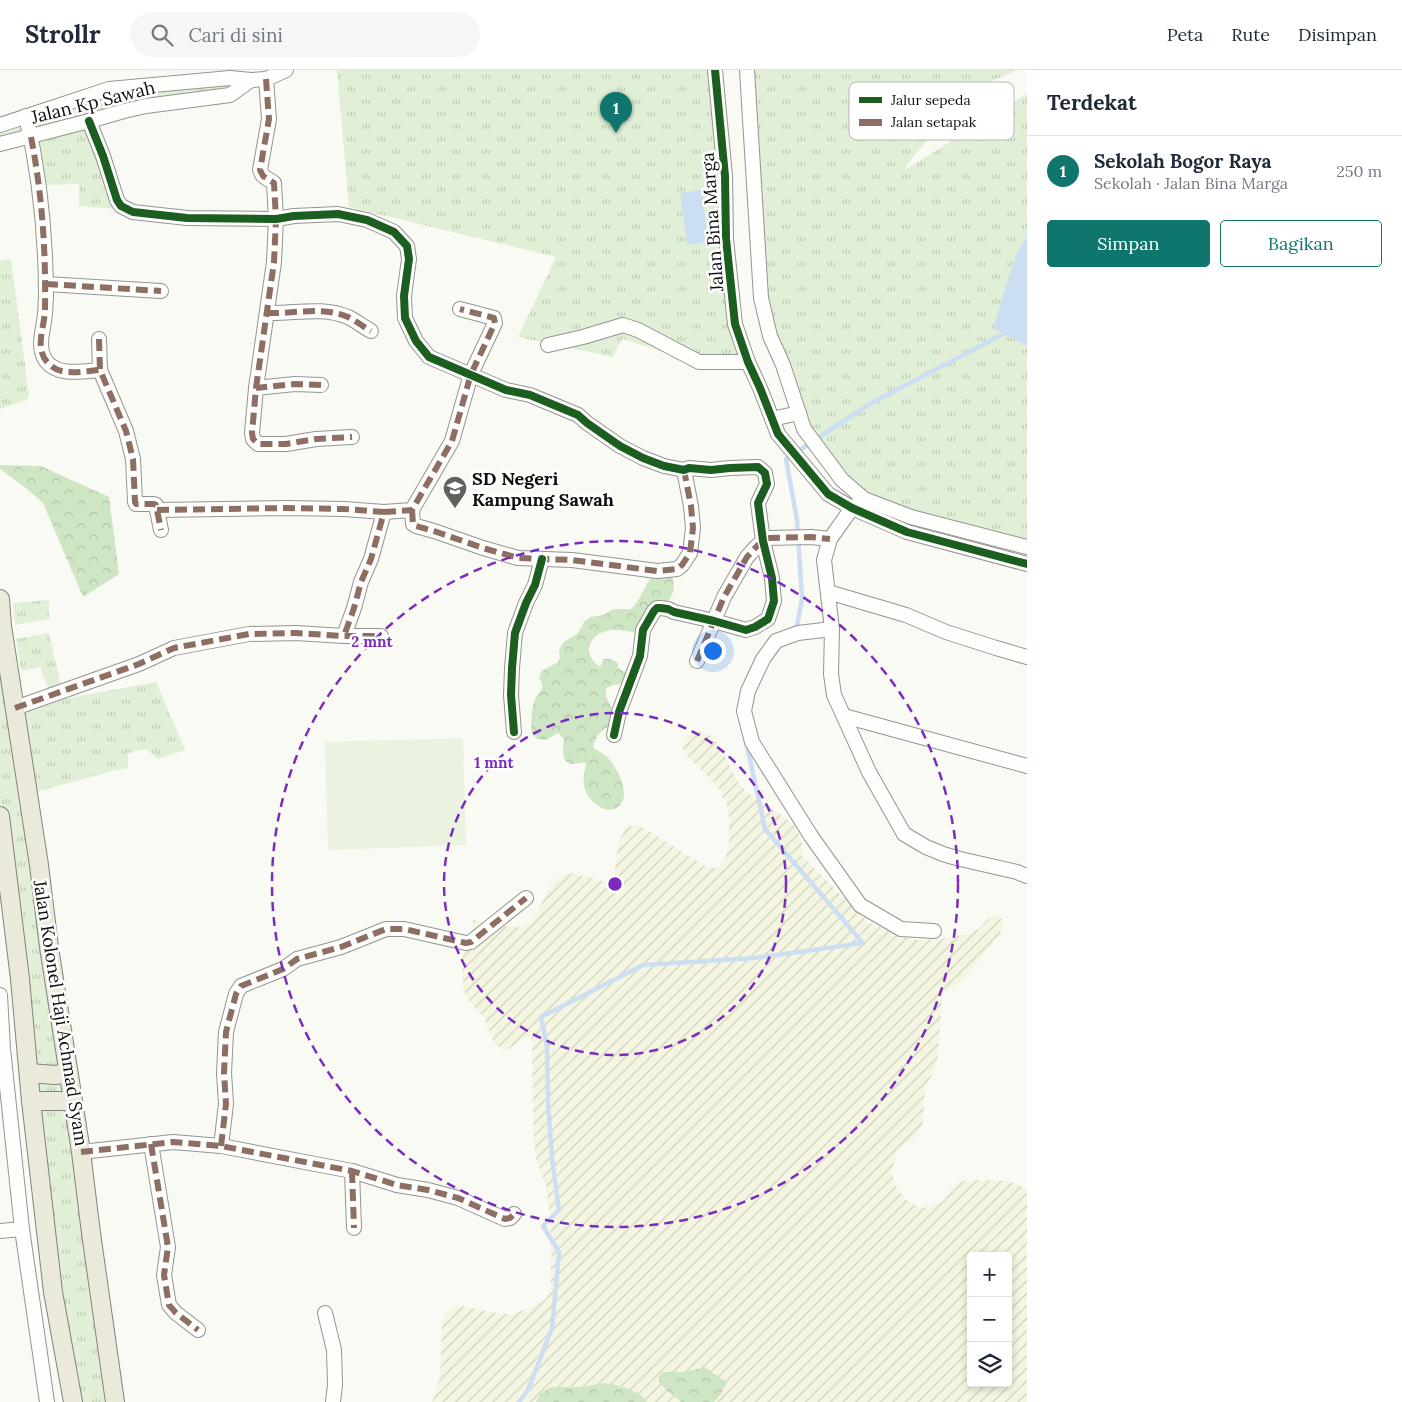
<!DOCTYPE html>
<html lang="id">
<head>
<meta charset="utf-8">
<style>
	:root { --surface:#fff; --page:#f6f6f7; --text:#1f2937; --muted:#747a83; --line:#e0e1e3; --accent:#0f766e }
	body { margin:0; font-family:Lora,serif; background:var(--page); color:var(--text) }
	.controls { position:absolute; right:15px; bottom:15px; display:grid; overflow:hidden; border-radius:5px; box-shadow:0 2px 8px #0003 }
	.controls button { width:45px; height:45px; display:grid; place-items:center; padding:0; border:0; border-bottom:1px solid var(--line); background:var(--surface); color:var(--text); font:25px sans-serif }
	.you { position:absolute; left:712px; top:580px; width:18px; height:18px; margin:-12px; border:4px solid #fff; border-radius:50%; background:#1a73e8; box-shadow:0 0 0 8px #1a73e833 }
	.badge { display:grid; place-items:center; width:32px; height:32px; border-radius:50%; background:var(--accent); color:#fff; font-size:16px; font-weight:700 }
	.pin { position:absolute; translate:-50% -41px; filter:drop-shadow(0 1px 2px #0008) }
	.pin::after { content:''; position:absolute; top:26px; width:18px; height:15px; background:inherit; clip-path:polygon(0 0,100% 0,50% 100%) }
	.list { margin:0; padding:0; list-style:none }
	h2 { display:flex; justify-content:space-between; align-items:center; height:65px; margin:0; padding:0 20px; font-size:21px }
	h2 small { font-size:16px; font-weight:400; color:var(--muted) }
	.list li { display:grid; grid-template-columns:32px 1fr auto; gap:15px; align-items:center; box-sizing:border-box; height:70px; padding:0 20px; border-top:1px solid var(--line) }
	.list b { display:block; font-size:19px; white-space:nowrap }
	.list p { margin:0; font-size:16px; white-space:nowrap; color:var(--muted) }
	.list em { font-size:16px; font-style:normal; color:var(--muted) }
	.actions { display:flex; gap:10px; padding:15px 20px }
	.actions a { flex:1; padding:11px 0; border:1px solid var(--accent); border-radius:5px; text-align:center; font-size:18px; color:var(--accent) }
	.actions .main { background:var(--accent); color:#fff }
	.icon { flex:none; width:28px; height:28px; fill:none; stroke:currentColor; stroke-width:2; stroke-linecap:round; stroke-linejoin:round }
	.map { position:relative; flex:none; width:1027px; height:1332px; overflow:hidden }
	header { display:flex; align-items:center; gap:30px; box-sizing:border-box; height:70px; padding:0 25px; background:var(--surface); border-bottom:1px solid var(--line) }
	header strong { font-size:24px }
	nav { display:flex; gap:28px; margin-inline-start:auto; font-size:18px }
	.search { width:350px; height:45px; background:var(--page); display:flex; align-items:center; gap:12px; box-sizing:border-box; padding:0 18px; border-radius:28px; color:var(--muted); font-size:19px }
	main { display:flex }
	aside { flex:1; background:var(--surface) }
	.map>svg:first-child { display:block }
</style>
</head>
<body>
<header>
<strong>Strollr</strong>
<div class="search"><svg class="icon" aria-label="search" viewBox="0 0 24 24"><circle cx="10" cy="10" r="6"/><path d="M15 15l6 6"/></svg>Cari di sini</div>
<nav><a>Peta</a><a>Rute</a><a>Disimpan</a></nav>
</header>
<main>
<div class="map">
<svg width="1027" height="1332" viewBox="0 0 1027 1332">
	<defs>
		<pattern id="farmland-furrows" width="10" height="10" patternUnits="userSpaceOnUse" patternTransform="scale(1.25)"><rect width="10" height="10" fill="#f4f6e1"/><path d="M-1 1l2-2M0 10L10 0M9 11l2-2" fill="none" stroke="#d0d2c0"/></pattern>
		<pattern id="grass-tufts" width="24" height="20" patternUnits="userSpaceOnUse" patternTransform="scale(1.25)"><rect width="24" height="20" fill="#e0efd5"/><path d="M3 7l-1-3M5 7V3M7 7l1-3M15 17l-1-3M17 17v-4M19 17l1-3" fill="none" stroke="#bfccb6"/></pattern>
		<pattern id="forest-crowns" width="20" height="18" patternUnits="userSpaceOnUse" patternTransform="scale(1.25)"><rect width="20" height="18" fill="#cfe6c4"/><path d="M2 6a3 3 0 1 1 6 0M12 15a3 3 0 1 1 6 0" fill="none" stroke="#b1c4a7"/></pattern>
	</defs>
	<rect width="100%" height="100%" fill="#fafaf4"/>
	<path fill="url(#farmland-furrows)" fill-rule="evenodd" d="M698 661 709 665 719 675 739 714 748 723 794 754 799 764 802 775V786L869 853 907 868 918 870 942 869 967 864 979 859 987 850 997 844 1004 853 1000 864 978 892 961 911 951 918 942 927 938 987 935 998 925 1020 923 1053 918 1064 898 1081 894 1093 892 1103 895 1115 902 1125 910 1133 922 1138 933 1136 944 1130 950 1119 961 1111 974 1110 1007 1111 1019 1115 1027 1119V1332H432L440 1307 442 1253 446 1242 457 1235 501 1244H512L537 1235 547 1228 551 1216V1151L546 1116 536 1089 533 1060 532 964 505 981 494 973 484 948 466 927 463 915 462 888 473 864V850L506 856 519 857 531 853 550 816 559 807 570 803 603 811 614 808 617 782 620 769 626 757 637 755 649 761 698 792 709 798H720L726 786 729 773V745L726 733 720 721 711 709 690 689 682 677 687 665ZM971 1186H1008V1313H971Z"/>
	<g fill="url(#grass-tufts)">
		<polygon points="337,0 715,0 730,208 748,292 699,292 622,269 613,287 518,267 556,187 349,137"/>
		<polygon points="747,0 1017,0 965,23 907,95 905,100 1027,24 1027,166 1016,184 994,258 1027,276 1027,477 864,429 804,359 770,266"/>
		<polygon points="251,10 230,25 90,51 116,130 129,140 79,136 79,114 39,115 31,67 0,74 0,55 109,19"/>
		<polygon points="11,189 29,325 27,330 0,339 0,190"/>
		<polygon points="49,530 49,549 15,555 13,533"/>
		<polygon points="0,553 15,638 156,612 185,680 158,689 146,679 128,683 128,698 116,700 28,724 115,1332 73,1332 0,743"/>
		<polygon points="49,563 61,616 48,618 40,597 21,601 16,569"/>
	</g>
	<g fill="url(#forest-crowns)">
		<polygon points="0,395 41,396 109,427 119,504 83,527 43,433 27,419 0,399"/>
		<path d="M658 502H671C673 508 675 516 673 522 669 534 649 553 641 563 633 563 625 560 617 560 604 559 589 566 589 581 590 588 595 594 600 597L604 589C610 588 613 589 618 593V597C622 602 626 602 632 602L629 614C621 614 613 613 606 619 604 632 617 640 616 653 604 657 595 665 593 678 599 681 604 684 609 689 618 699 632 727 618 737 606 746 588 731 585 719 582 711 585 701 586 693 581 692 577 694 573 694 560 694 563 677 564 669L558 663 546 670 537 669C534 666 533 666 532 662 530 656 532 635 535 629 539 621 547 619 539 608L542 601 558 592 560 589 559 580 561 576 564 572 578 563 584 552 590 547 604 545 611 540 616 539H631L637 532 651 507Z"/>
		<polygon points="704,1297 727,1312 721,1324 714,1332 682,1332 666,1320 659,1311 659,1306 663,1302 685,1302"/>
		<path d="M604 1313C616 1314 641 1321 647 1332H536L540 1324 551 1317H584Z"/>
	</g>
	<polygon fill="#eaf3df" points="463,668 466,775 328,780 325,672"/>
	<g fill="#ccdef2">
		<polygon points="702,120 708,172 687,175 680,123"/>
		<polygon points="1027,166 1027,276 993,258 1016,184"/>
	</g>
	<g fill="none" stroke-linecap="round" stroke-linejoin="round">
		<g stroke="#ccdef2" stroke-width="4.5">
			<polyline points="794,558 797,556 802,529 797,450 786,389 870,334 1009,261"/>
			<polyline points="519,1332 528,1320 532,1310 552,1258 559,1182 543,1156 559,1140 552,1089 548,1033 547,976 541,947 643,895 754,888 863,873 765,759 746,671"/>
		</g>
		<defs>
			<g id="minor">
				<polyline points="715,0 725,106 726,169 735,254 748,292 760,318 778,364 828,424 852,438 907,462 1027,494"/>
				<polyline points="747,0 761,228 770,266 783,295 804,359 842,410 864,429 911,447 1027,477"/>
				<path d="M26 46C40 106 46 167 46 228 45 233 46 238 45 243 44 260 36 276 46 291 58 307 84 301 100 300"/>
				<polyline points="89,51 103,86 117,130 121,136 133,142 187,148 276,149 294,146 338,144 367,150 394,162 407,176 409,189 404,226 405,248 416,271 429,287 506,320 530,325 578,345 587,353 620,376 643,388 664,396 684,400 689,398 711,400 730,398 758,397 765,403 767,414 758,433 763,471 772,508 774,531 768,549 755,557 746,560 714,551 674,542 668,539 660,538 657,538 654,541 643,560 640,586 619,642 614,665"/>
				<polyline points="0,55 109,19 230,8 251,10 266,9 286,0"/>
				<polyline points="0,74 89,51 124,41 146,36 230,25 251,10"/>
				<polyline points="46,214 161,221"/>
				<path d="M267 243C294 244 322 236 348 247 356 251 364 257 371 261"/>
				<polyline points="99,269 100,300 126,361 133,389 135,432 136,434 154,434 156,435 161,460"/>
				<polyline points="548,275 583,267 623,255 638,260 699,292 748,292"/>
				<polyline points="321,315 295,314 256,318 252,363 253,369 258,374 286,374 316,369 352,367"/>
				<polyline points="256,318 274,192 276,149 274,113 263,106 260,100 269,49 266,9"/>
				<polyline points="772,349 799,343"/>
				<polyline points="858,434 852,438 830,469 824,490 832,559 831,604 834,625 869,702 904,764 926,777 943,784 960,789 1017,802 1027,806"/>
				<polyline points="157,440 287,438 344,439 384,442 371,489 361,512 354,538 344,566"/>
				<polyline points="412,440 413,454 416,456 434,461 483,478 518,488 572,490 657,501 677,499 682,495 690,483 693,458 691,436 684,400"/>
				<polyline points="384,442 412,440 452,371 471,304 495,253 494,248 460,239"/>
				<polyline points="828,522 906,545 946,562 996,578 1027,587"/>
				<polyline points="832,559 798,563 776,571 763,589 748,621 744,641 752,672 811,766 860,835 901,859 934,861"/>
				<polyline points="697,591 724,527 747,487 757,476 768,468 811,467 830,469"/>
				<polyline points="15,638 139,594 174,578 249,564 296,563 344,566 381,566"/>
				<polyline points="844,646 1027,696"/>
				<polyline points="514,662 511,625 512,598 515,563 526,533 535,515 542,489"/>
				<polyline points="0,925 3,979 22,1159 47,1332"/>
				<polyline points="151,1074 168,1177 164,1205 169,1235 176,1243 198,1260"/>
				<polyline points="221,1076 226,1034 224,1003 226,962 236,924 241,916 283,899 297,889 341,877 386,859 404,859 466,873 471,872 526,828"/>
				<polyline points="81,1082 173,1072 221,1076 352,1101 397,1115 428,1120 458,1128 505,1149 510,1148 514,1144"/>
				<polyline points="352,1101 354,1158"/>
				<polyline points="0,1161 22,1159"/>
				<polyline points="325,1243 334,1280 335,1315 333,1332"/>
			</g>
			<g id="major">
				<polyline points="0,529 2,556 39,795 49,877 81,1082 91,1163 115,1332"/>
				<polyline points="0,746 20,909 31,1031 53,1222 73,1332"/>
				<polyline points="29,1003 55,1005 68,1003"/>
				<polyline points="31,1031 73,1031"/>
			</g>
		</defs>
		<use href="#minor" stroke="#949492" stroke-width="16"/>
		<use href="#major" stroke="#82827f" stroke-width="20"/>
		<use href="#minor" stroke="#fefefd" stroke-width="14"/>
		<use href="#major" stroke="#ebeada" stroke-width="18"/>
		<g stroke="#8d6e63" stroke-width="6" stroke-dasharray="12 6" stroke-linecap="butt">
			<path d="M31 67C42 123 46 181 45 239 45 257 33 279 49 294 61 307 84 301 100 300"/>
			<polyline points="46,214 161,221"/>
			<path d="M267 243C294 244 322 236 348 247 356 251 364 257 371 261"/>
			<polyline points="99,269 100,300 126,361 133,389 135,432 136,434 154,434 156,435 161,460"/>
			<polyline points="321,315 295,314 256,318 252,363 253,369 258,374 286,374 316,369 352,367"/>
			<polyline points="256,318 274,192 276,149 274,113 263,106 260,100 269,49 266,9"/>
			<polyline points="157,440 287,438 344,439 384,442 371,489 361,512 354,538 344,566"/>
			<polyline points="412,440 413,454 416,456 434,461 483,478 518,488 572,490 657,501 677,499 682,495 690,483 693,458 691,436 684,400"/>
			<polyline points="384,442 412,440 452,371 471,304 495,253 494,248 460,239"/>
			<polyline points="697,591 724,527 747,487 757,476 768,468 811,467 830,469"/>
			<polyline points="15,638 139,594 174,578 249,564 296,563 344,566 381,566"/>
			<polyline points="151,1074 168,1177 164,1205 169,1235 176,1243 198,1260"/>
			<polyline points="221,1076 226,1034 224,1003 226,962 236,924 241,916 283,899 297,889 341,877 386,859 404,859 466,873 471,872 526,828"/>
			<polyline points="81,1082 173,1072 221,1076 352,1101 397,1115 428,1120 458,1128 505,1149 510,1148 514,1144"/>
			<polyline points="352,1101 354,1158"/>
		</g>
		<defs>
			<g id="cycleway">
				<polyline points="715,0 725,106 726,169 735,254 748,292 760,318 778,364 828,424 852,438 907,462 1027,494"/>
				<polyline points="89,51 103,86 117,130 121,136 133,142 187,148 276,149 294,146 338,144 367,150 394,162 407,176 409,189 404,226 405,248 416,271 429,287 506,320 530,325 578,345 587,353 620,376 643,388 664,396 684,400 689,398 711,400 730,398 758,397 765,403 767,414 758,433 763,471 772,508 774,531 768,549 755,557 746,560 714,551 674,542 668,539 660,538 657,538 654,541 643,560 640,586 619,642 614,665"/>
				<polyline points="514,662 511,625 512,598 515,563 526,533 535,515 542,489"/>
			</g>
		</defs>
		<use href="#cycleway" stroke="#fff" stroke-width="11"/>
		<use href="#cycleway" stroke="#1b5e20" stroke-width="8"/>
	</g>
	<g fill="none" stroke="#7b2cbf" stroke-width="2.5" stroke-dasharray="9 6">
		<circle cx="615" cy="814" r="171"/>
		<circle cx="615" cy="814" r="343"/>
	</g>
	<defs>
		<symbol id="school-pin" viewBox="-11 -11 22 30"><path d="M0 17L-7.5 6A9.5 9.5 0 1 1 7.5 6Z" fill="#61615e" stroke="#fff"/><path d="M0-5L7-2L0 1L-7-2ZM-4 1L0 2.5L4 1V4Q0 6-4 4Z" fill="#fff"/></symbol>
	</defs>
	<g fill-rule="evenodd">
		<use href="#school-pin" x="441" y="404" width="28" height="38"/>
	</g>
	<g text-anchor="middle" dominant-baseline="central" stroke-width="5" stroke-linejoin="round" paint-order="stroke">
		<g font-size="18" fill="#0e0e0e" stroke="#fff">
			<text transform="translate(93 32) rotate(-14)">Jalan Kp Sawah</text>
			<text transform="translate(712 152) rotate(-94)">Jalan Bina Marga</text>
			<text transform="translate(61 943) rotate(81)">Jalan Kolonel Haji Achmad Syam</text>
		</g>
		<g font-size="18" font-weight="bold" fill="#0e0e0e" stroke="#fff" text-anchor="start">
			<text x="472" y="408">SD Negeri<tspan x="472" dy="21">Kampung Sawah</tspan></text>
		</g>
	</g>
	<rect x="849" y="12" width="165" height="58" rx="8" fill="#fff" stroke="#b7b7b7" stroke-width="1"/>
	<rect x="859" y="27" width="23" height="6" fill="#1b5e20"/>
	<rect x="859" y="49" width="23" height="7" fill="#8d6e63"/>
	<g font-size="14" fill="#0e0e0e">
		<text x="891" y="35">Jalur sepeda</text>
		<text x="891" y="57">Jalan setapak</text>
	</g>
	<circle cx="615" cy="814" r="8" fill="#7b2cbf" stroke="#fff" stroke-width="2.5"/>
	<g font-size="15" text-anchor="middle" font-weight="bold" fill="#7b2cbf" stroke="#fff" stroke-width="5" stroke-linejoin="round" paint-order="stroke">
		<text x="372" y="577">2 mnt</text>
		<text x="494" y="698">1 mnt</text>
	</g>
</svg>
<div class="controls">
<button>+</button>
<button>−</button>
<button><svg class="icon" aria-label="layers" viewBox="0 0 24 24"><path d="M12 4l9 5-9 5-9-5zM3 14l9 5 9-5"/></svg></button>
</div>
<div class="you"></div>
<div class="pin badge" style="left:616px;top:63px">1</div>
</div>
<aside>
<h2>Terdekat<small></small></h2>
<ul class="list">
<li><span class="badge">1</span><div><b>Sekolah Bogor Raya</b><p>Sekolah · Jalan Bina Marga</p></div><em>250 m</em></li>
</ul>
<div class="actions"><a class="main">Simpan</a><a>Bagikan</a></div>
</aside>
</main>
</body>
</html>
